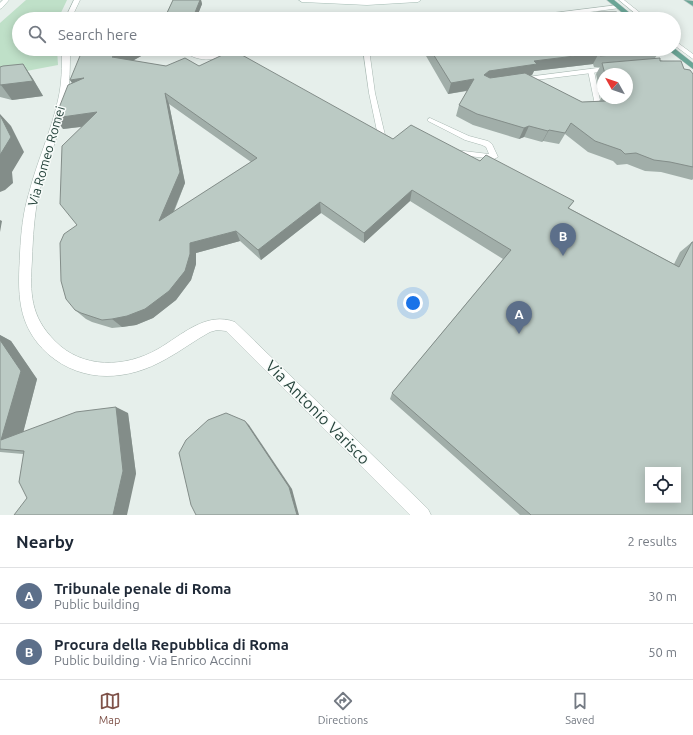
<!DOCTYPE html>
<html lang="en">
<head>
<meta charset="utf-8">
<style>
	:root { --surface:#fff; --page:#f6f6f7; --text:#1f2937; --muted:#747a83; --line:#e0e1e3; --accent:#7f5249 }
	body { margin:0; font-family:Ubuntu,sans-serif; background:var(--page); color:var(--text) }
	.controls { position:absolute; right:12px; bottom:12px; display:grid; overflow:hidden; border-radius:0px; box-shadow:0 2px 10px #0003 }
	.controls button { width:36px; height:36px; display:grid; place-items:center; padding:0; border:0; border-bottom:1px solid var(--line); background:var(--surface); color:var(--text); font:20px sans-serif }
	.compass { position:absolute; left:597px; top:68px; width:36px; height:36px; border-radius:50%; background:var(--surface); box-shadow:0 2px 10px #0003; rotate:310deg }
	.you { position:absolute; left:413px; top:303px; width:14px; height:14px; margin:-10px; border:3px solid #fff; border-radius:50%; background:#1a73e8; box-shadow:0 0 0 6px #1a73e833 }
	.badge { display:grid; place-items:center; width:26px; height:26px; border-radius:50%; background:var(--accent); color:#fff; font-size:13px; font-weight:700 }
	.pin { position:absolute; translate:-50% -33px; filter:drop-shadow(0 1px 2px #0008) }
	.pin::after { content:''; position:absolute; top:21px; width:14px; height:12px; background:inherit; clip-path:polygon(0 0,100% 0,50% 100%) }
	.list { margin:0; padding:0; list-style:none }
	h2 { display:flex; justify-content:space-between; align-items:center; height:52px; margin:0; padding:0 16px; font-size:17px }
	h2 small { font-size:13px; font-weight:400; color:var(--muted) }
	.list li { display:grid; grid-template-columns:26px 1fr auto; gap:12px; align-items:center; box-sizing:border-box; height:56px; padding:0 16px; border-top:1px solid var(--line) }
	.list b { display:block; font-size:15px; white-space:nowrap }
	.list p { margin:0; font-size:13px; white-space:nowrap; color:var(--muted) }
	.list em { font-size:13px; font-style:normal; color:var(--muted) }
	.icon { flex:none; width:22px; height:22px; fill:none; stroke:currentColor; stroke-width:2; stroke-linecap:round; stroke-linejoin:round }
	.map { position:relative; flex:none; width:693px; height:515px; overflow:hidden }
	.search { position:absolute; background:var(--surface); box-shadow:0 2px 10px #0003; left:12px; right:12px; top:12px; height:44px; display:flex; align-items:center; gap:10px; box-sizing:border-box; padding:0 14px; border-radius:22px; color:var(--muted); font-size:15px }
	.sheet { height:164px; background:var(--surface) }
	nav { display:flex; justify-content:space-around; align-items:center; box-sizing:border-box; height:56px; border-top:1px solid var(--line); background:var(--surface); font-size:11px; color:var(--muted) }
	nav a { display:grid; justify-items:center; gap:2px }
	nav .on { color:var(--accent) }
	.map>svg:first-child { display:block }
</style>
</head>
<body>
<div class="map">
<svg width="693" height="515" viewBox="0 0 693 515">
	<rect width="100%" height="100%" fill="#e6efeb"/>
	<polygon fill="#bfe0c8" points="26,0 67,0 58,19 19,19 19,49 57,49 58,65 0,76 0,23"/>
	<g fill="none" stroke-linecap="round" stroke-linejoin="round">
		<defs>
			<g id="lane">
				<polygon points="619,0 624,0 648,19 642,19"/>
				<polygon points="674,40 693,54 693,59 674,45"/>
				<path d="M182 49C191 49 197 56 206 56 220 57 233 49 247 49 243 52 237 53 232 54 215 60 196 64 182 49Z"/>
				<polygon points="363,49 369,49 375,93 385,135 391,138 391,142 385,142 378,136 369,93"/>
				<polygon points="591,69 594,71 600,100 595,105 585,108 582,106 583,105 591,103 594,100 588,71"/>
				<polygon points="430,118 469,136 488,141 492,144 498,157 494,159 452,154 452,150 455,150 489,154 486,147 482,145 465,140 428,121 428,119"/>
			</g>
			<g id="street">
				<polygon points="74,0 80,0 71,19 65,19"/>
				<polygon points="618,5 621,7 620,8 537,19 518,19 521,17"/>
				<path d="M62 49H70C70 66 70 83 67 100 60 132 47 162 39 193 34 215 33 237 32 260 30 293 30 316 55 341 82 369 125 368 158 349 182 335 206 311 235 322L428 509 431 515H410L226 331 217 330 210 332C195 340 181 351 166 359 128 381 83 384 48 354 16 325 18 292 20 253 21 233 23 212 29 193 37 161 51 132 58 100 62 83 62 67 62 49Z"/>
				<polygon points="613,66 616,66 616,70 519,82 515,80 519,78"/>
			</g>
			<g id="secondary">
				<polygon points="3,0 9,0 2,8 0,9 0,3"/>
				<polygon points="299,0 421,0 418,2 367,5 302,2"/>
			</g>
			<g id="primary">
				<polygon points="607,0 614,0 637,19 630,19"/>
				<polygon points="684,0 693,1 693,6"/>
				<polygon points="674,48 693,63 693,69 667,49 674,49"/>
			</g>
		</defs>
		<use href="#lane" stroke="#a8b8b2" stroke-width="1"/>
		<use href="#street" stroke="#a8b8b2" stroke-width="1"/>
		<use href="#secondary" stroke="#a4bbb3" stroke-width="1"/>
		<use href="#primary" stroke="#c2cac8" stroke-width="1"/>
		<use href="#lane" fill="#fff" fill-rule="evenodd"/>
		<use href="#street" fill="#fff" fill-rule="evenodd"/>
		<use href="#secondary" fill="#fff" fill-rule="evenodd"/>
		<use href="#primary" fill="#6aa596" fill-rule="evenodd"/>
	</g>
	<g fill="#a1aea9" fill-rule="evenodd">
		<polygon points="173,0 201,0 202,4 196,19 167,19 166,15"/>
		<path d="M92 49H141L143 55 132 61 166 66H199L393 139 480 161 574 201 569 208 674 264 680 252 692 242 693 515H520L390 399 392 393 503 259 410 201 364 243 321 213 261 260 240 241 196 253V264L191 280 176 300 153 318 136 325 122 327 112 328 92 322 86 319 75 310 77 225 81 127 63 129 72 83ZM169 104 251 162 174 212 185 183Z"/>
		<path d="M422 49H660V51L655 58 684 69 693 74V179L692 180 661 172 645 171 627 164 617 165 613 161 588 152 565 134 559 144 543 141 542 142 524 137 519 139 473 125 456 116 459 105 467 91 448 94ZM593 64 594 67H600L596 74 601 98 600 101 582 102 530 76 532 75 534 71ZM603 74H627V98H603Z"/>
		<polygon points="23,64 33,79 43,96 12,100 0,97 0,67"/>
		<polygon points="0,335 11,341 37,379 23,432 128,413 136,474 27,498 23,454 0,452"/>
	</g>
	<g fill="#838d89">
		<polygon points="200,0 201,0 202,4 196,19 195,19 194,15"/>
		<polygon points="128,49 141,49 143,55 118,69 112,57"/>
		<polygon points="599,53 593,64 534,71 532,75 486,82 484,75 489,71 534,61"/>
		<polygon points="23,64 33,79 43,96 12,100 1,85"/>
		<polygon points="84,78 77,91 70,80"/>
		<polygon points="474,79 470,90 448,94 451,83"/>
		<polygon points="165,93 169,104 185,183 165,232 159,221"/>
		<polygon points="97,112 103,124 63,129 55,118"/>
		<polygon points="0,114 11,126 24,152 12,172 13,183 5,190 0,192"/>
		<polygon points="529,126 524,137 519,139 524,128"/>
		<polygon points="549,130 543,141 542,142 548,131"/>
		<polygon points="412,190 410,201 364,243 364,233"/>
		<polygon points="320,202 321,213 261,260 258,250"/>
		<polygon points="0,220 2,221 0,232"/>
		<polygon points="236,231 240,241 196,253 196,264 191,280 176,300 153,318 136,325 122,327 112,319 190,243"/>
		<polygon points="0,335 11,341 37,379 20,445 1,440"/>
		<polygon points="116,407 128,413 136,474 127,515 113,515"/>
		<polygon points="245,421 249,425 292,489 299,515 297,515"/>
	</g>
	<g fill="#bbcac4" stroke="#838d89" fill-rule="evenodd">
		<polygon points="173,0 200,0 194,15 166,15"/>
		<polygon points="599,12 616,12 622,14 629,19 555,19"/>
		<polygon points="409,15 415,19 411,19"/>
		<path d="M92 49H128L112 57 166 66 185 58 199 66 233 50 393 139 411 125 480 161 486 155 574 201 568 208 679 267 692 242H693V515H531L392 393 511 250 412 190 364 233 320 202 258 250 236 231 190 243V254L185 271 169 291 145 309 127 316 112 319 102 320 81 313 75 310 66 299 61 281 60 243 64 234 77 225 60 204 62 146 97 112 55 118 68 85 84 78 70 80 82 51ZM165 93 257 158 159 221 180 172ZM648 470H678V500H648Z"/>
		<polygon points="430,49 660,49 660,51 600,56 599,53 534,61 537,64 489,71 484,75 490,78 525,73 582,102 606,101 606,98 627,98 627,74 605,74 602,63 660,58 660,61 681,61 684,69 690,70 693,74 693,167 670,162 654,160 636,153 625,154 621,150 595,141 571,123 565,133 549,130 548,131 529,126 524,128 477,114 459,105 474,79 451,83"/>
		<polygon points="23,64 33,81 0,85 0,67 3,66"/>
		<polygon points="0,115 11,137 0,155"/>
		<polygon points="0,340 21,371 1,440 76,412 116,407 123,471 113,515 14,515 27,498 19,482 24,451 0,449"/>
		<polygon points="226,413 245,421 289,487 297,515 196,515 191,505 179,453 186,440 208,420"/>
	</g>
	<g text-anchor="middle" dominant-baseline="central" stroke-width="3" stroke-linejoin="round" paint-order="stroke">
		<g font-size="13" fill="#24423a" stroke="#f7fbf9">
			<text transform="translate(46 156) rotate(-74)">Via Romeo Romei</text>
		</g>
		<g font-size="16" fill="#24423a" stroke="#f7fbf9">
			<text transform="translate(318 412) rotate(45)">Via Antonio Varisco</text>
		</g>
	</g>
</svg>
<div class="controls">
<button><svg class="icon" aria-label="locate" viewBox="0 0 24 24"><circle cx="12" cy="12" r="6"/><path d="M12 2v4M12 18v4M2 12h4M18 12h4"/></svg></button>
</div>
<svg class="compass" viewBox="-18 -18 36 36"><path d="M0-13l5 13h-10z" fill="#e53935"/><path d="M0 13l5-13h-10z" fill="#747a83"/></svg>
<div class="you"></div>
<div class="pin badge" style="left:519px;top:334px;background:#5c6f8a">A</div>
<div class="pin badge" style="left:563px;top:256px;background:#5c6f8a">B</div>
<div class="search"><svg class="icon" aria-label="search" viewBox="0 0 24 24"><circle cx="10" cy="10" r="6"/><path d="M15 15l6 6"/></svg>Search here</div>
</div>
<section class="sheet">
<h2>Nearby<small>2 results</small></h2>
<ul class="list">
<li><span class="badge" style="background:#5c6f8a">A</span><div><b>Tribunale penale di Roma</b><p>Public building</p></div><em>30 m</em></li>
<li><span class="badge" style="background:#5c6f8a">B</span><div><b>Procura della Repubblica di Roma</b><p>Public building · Via Enrico Accinni</p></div><em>50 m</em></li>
</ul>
</section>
<nav>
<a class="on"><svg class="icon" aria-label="map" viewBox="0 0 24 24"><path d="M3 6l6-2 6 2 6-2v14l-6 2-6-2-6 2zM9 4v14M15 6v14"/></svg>Map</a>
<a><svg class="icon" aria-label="directions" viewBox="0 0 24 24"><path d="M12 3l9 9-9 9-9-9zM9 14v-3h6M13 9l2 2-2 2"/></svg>Directions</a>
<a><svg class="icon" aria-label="saved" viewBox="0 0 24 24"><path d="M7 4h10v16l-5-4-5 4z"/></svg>Saved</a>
</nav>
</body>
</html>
